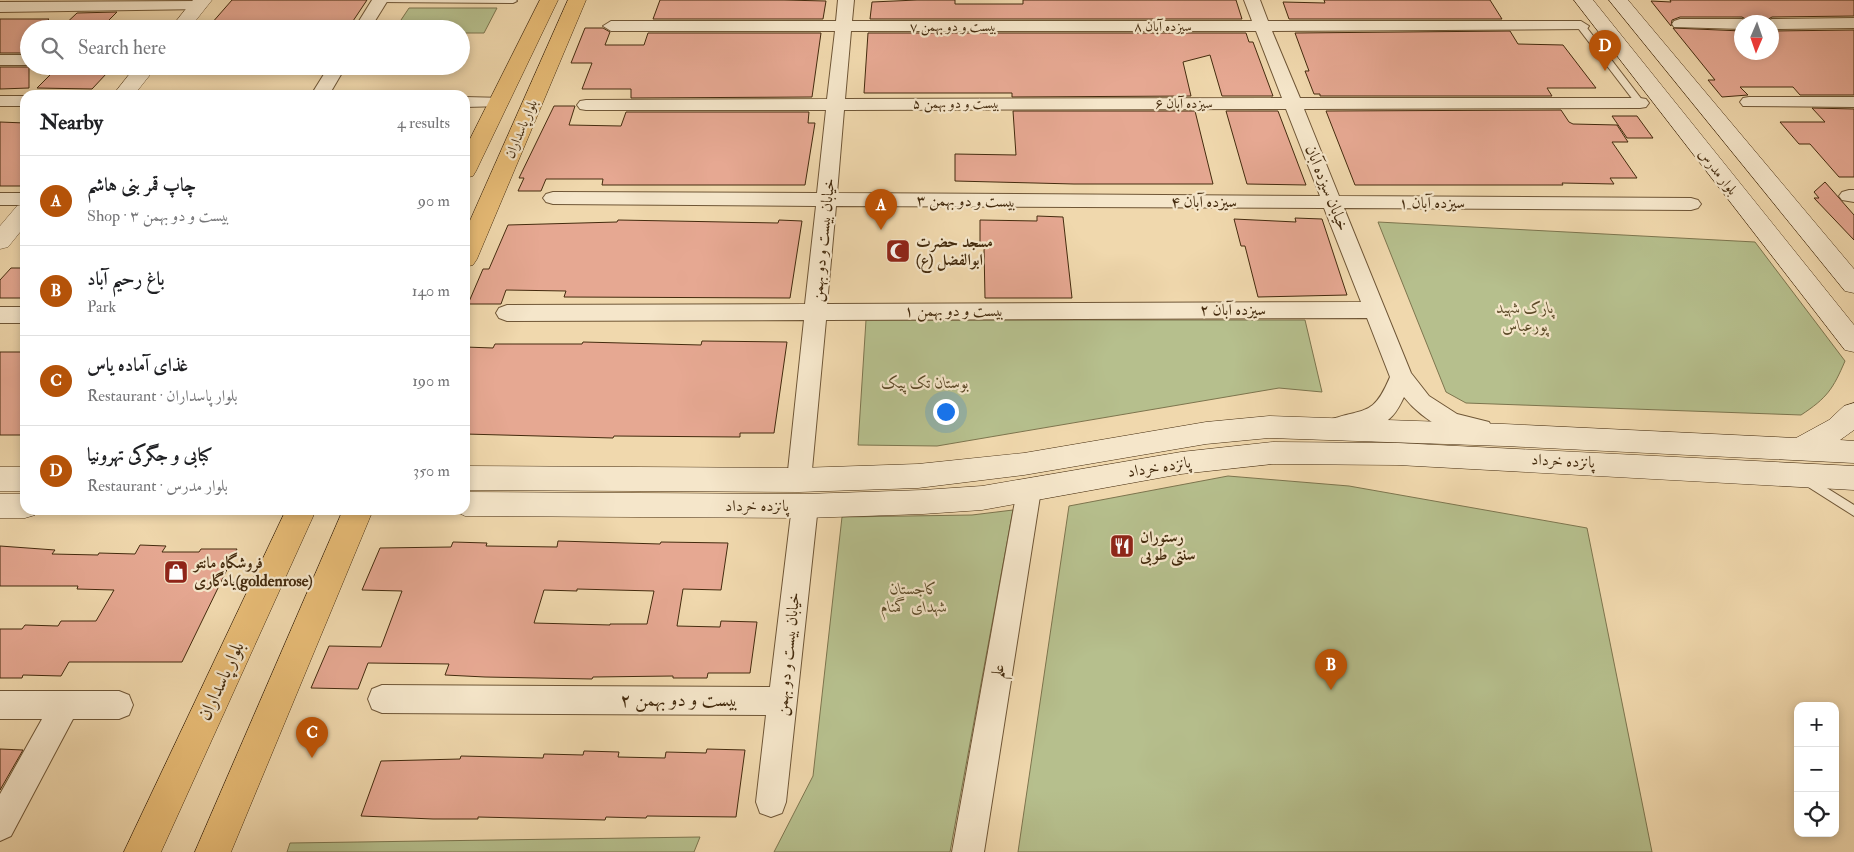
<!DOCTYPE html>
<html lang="en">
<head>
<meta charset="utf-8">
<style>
	:root { --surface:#fff; --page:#f2f2f2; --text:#202124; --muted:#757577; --line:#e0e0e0; --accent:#b45309 }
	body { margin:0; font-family:"IM FELL Double Pica",Amiri,serif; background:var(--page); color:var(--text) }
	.controls { position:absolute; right:15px; bottom:15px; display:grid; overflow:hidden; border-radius:10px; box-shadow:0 2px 8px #0003 }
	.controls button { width:45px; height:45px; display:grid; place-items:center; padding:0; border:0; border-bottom:1px solid var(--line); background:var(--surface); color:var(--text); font:25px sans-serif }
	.compass { position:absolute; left:1734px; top:15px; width:45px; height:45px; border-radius:50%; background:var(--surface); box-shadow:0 2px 8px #0003; rotate:182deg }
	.you { position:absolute; left:945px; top:411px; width:18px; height:18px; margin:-12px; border:4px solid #fff; border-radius:50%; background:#1a73e8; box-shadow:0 0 0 8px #1a73e833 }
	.badge { display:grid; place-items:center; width:32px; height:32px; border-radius:50%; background:var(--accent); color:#fff; font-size:16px; font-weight:700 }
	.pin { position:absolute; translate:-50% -41px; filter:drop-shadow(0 1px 2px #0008) }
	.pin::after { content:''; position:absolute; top:26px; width:18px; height:15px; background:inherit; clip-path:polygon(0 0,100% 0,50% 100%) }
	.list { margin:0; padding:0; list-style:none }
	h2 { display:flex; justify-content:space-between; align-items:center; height:65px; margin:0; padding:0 20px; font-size:21px }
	h2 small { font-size:16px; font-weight:400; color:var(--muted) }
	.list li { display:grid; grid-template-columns:32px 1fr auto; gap:15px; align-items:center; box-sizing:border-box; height:90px; padding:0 20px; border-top:1px solid var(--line) }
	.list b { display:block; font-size:19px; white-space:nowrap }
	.list p { margin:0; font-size:16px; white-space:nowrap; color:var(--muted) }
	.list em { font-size:16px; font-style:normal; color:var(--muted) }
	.icon { flex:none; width:28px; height:28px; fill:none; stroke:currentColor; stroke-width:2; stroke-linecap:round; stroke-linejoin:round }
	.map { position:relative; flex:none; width:1854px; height:852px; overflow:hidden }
	.search { position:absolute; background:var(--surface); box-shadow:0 2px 8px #0003; left:20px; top:20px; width:450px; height:55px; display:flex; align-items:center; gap:12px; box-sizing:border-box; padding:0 18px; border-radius:28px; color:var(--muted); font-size:19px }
	.panel { position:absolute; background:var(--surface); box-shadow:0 2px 8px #0003; left:20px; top:90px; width:450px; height:425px; border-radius:15px }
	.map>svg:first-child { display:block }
</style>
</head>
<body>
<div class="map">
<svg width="1854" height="852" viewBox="0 0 1854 852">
	<rect width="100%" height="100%" fill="#f0d8ad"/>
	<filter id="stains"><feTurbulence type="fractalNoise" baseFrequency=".004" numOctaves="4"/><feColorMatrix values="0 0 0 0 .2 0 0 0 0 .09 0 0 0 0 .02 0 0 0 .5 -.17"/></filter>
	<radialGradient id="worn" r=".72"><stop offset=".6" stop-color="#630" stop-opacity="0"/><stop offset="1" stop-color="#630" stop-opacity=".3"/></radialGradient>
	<g fill="#b6bf8d" stroke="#7d754e">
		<polygon points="409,8 497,8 484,33 461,33 461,29 395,29"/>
		<path d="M1378 222 1755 242 1845 361C1833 389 1827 398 1801 415L1466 403 1446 392Z"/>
		<polygon points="866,320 1305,320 1322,392 1279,388 937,446 858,445"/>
		<polygon points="1228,476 1349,486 1587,528 1652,852 1018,852 1069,506"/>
		<polygon points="1013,510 950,852 774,852 813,776 842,517 972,515"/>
		<polygon points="700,837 694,852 287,852 290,843"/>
	</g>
	<g fill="#e6a892" stroke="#442b0e" fill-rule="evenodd">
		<polygon points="232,0 367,0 351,24 319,24 315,29 284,29 287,25 211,24"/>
		<polygon points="660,0 784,0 826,1 823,19 653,19"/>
		<polygon points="917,0 955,0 955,4 1023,4 1023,0 1236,0 1242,19 870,19 872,2"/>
		<polygon points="1324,0 1490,0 1502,19 1289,19 1283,2 1325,3"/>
		<polygon points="1670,0 1854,0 1854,16 1772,17 1763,22 1751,22 1742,17 1680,17 1672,20 1671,26 1651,1 1671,2"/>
		<polygon points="117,12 100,29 60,29 77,13"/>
		<polygon points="0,19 49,19 38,29 29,29 29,53 0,53"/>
		<polygon points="585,28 603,28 610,32 605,45 644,45 648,33 821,33 812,97 631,98 631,89 582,89 592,63 571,63"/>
		<polygon points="1673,28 1742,31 1742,52 1772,52 1772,31 1854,30 1854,95 1800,95 1793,87 1740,87 1748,95 1722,97 1708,80 1715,80"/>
		<polygon points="1510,31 1518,44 1563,45 1596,88 1547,88 1552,96 1320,96 1320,94 1314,94 1305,71 1309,71 1295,33"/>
		<polygon points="868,33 1246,33 1249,42 1253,42 1273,96 1222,96 1210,55 1183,62 1191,96 1012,97 1012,93 864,93"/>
		<polygon points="0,67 29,67 29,88 0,89"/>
		<polygon points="53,72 107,73 92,89 37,88"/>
		<polygon points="554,106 575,106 569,125 621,126 626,112 809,112 808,123 815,123 805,185 602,185 603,179 546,179 541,191 518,191 524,178 519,178"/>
		<polygon points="1812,108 1854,109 1854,177 1839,177 1810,144 1799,144 1780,122 1825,122"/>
		<polygon points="1561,110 1569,122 1573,124 1617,125 1628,142 1612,142 1637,178 1610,178 1614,184 1562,183 1563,185 1355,185 1326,111"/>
		<polygon points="1013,111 1195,111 1213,184 1074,184 955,181 955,154 1016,155"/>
		<polygon points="1226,111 1278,111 1306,185 1247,184"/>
		<polygon points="1612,116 1637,116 1653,138 1627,138"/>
		<polygon points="0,122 25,123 25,186 0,186"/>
		<polygon points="1825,182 1854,215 1854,240 1814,198 1819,198 1814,192"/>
		<polygon points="1037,216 1063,217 1072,298 985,298 984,248 980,248 980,220 1037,221"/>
		<polygon points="1295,218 1322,219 1347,295 1258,297 1245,246 1241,246 1234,219 1296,222"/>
		<polygon points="618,220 778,223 779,220 802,221 790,298 564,297 566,291 506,290 501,304 468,304 483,269 489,269 508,225 617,222"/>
		<polygon points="11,268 25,268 25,298 0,298 0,280"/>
		<polygon points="702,341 787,342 774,433 740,433 740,437 614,436 613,438 465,434 465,347 493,348 495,344 582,344 583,342 701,345"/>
		<rect x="0" y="352" width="25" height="83"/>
		<path d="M558 541 660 544 661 542 728 543 721 590 683 589 677 626 720 627 721 621 757 622 750 673H708L707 678H673V676L593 677 592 679 485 677 445 675 449 664 368 663 358 689 311 688 329 646 381 647 402 591 362 590 380 548 451 547 453 542 487 543 486 546 557 547ZM577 589 654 591 647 624H610V625L534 623 544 590 577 591Z"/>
		<polygon points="140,545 166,546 162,552 199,552 201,549 237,549 182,662 69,662 61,676 23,675 22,678 0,678 0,629 22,629 25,625 58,626 61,621 96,621 114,590 77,589 78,586 0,586 0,546 55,550 52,554 98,555 99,553 135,554"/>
		<polygon points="0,749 23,750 0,790"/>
		<polygon points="707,749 745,750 736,817 647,816 646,818 606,817 605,820 478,817 478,819 433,819 361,816 381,761 460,759 461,756 543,758 544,754 583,755 584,751 619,752 618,757 665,758 666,752 706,753"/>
	</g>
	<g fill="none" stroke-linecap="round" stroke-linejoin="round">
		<defs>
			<g id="service">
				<polygon points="376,0 516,0 517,1 513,3 380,2"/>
				<polygon points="1578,24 1584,24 1643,101 1643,105 1637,105 1578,28"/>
				<polygon points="1806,475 1854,505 1854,516 1802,483 1800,480 1802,477"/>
			</g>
			<g id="minor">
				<polygon points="372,0 388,0 370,29 354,29"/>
				<path d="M838 0H854L852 21H1252L1244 0H1260L1268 21H1581L1589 26 1587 29 1272 31 1300 98H1640L1646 99 1649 103 1646 107 1640 108 1304 109 1339 196 1691 198 1698 200 1701 204 1698 208 1691 210 1344 208 1411 373 1429 396 1457 414 1489 422 1493 429 1489 436C1461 445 1421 419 1404 397 1400 405 1396 414 1388 420 1375 430 1347 438 1332 433L1328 426 1332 419C1367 408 1374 415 1390 377L1367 318 826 320 811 480 808 487 799 490 790 487 787 480 804 320 507 321 499 318 496 313 499 308 507 305 805 304 816 206 553 204 546 202 543 198 546 194 553 192 817 193 826 110H586L580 109 577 105 580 101 586 100 827 99 835 31H611L603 26 611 21H836ZM851 31H1256L1282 98 845 99ZM1286 109 1320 196 837 193 844 110ZM836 206 1324 208 1361 302 827 304Z"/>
				<polygon points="198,1 204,3 206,6 204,9 0,12 0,2"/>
				<polygon points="1854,18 1854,28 1772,29 1772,22 1765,22 1772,19"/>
				<polygon points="1680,19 1742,19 1749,22 1742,22 1742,29 1674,27 1672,24 1674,21"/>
				<rect x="0" y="55" width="29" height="10"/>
				<polygon points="329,66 346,66 329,95 311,95"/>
				<rect x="0" y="96" width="25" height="10"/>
				<polygon points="465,97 504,98 507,102 504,106 465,107"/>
				<polygon points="1749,97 1854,97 1854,107 1743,106 1740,102 1743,98"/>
				<polygon points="1849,190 1854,190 1854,202 1842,200 1839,196 1842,192"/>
				<rect x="0" y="193" width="25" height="12"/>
				<rect x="0" y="307" width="25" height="16"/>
				<polygon points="1029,480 1038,483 1041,490 984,852 952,852 1017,490 1020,483"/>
				<polygon points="805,496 814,499 818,506 786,802 782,813 771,817 760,813 756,802 766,715 382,713 372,709 368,699 372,689 382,685 770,687 792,506 796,499"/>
				<polygon points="0,691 119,691 129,695 133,705 129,715 119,719 73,719 11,836 0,841 0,794 42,719 0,719"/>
			</g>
			<g id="tertiary">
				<polygon points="193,0 212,0 189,29 170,29"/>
				<polygon points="136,66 157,66 134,95 113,95"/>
				<polygon points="25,204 25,226 8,247 0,249 0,226 17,206"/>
			</g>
			<g id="secondary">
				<polygon points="1574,0 1593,0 1854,325 1854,352 1845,350"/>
				<polygon points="1609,0 1628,0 1854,269 1854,293 1845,291"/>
				<polygon points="1854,403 1854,430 1840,440 1854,441 1854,463 1504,446 1269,438 1206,444 1024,475 918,488 799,492 465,490 465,466 799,468 918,464 1024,453 1206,422 1269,416 1504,424 1796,438 1829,420 1844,406"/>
				<polygon points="1273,442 1398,443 1854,466 1854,490 1398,465 1273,464 1181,474 982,510 923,514 805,518 465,516 453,510 465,510 465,492 805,494 923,490 982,486 1181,452"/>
				<rect x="0" y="467" width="25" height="24"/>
				<polygon points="0,494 25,494 25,510 38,510 35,515 25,518 0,518"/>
			</g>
			<g id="primary">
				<polygon points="540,0 558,0 476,171 473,176 465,178 465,149"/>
				<polygon points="568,0 586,0 477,259 473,265 465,267 465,232"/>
				<polygon points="286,510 316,510 161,852 124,852"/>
				<polygon points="343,510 373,510 231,852 195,852"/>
			</g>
		</defs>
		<use href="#service" stroke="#6f5636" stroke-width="2"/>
		<use href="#minor" stroke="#6f5636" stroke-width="2"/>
		<use href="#tertiary" stroke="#6f5636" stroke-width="1"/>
		<use href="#secondary" stroke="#442b0e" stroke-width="1"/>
		<use href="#primary" stroke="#442b0e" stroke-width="1"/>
		<use href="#service" fill="#f5e6ca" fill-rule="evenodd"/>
		<use href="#minor" fill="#f5e6ca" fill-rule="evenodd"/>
		<use href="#tertiary" fill="#f5e6ca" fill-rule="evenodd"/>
		<use href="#secondary" fill="#f5e6ca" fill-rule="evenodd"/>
		<use href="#primary" fill="#e8bc76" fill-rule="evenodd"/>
	</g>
	<defs>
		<symbol id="mosque-square" viewBox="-11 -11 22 22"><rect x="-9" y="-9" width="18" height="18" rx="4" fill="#8f2418" stroke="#f5e6ca"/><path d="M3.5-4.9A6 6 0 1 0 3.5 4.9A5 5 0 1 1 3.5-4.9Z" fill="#fff"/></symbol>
		<symbol id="restaurant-square" viewBox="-11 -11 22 22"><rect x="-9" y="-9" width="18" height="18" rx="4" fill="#8f2418" stroke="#f5e6ca"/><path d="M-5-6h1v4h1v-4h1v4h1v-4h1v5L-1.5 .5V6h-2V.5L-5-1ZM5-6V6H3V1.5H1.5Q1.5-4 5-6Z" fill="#fff"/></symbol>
		<symbol id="shop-square" viewBox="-11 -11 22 22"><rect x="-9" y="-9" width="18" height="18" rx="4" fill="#8f2418" stroke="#f5e6ca"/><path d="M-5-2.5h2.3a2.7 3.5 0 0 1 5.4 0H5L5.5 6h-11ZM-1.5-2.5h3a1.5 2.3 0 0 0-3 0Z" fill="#fff"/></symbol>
	</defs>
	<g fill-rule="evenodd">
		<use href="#mosque-square" x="884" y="237" width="28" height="28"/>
		<use href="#restaurant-square" x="1108" y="532" width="28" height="28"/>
		<use href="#shop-square" x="162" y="558" width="28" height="28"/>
	</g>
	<g text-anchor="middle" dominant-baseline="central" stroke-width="4.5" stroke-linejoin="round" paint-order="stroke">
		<g font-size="14" fill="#442b0e" stroke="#f5e6ca">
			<text x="953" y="26">بیست و دو بهمن ۷</text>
			<text x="1163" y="26">سیزده آبان ۸</text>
			<text x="956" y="103">بیست و دو بهمن ۵</text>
			<text x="1184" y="103">سیزده آبان ۶</text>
			<text transform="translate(521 129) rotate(-67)">بلوار پاسداران</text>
			<text transform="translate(1718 172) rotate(52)">بلوار مدرس</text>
		</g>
		<g font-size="16" fill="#442b0e" stroke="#f5e6ca">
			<text transform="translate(1327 188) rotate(68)">خیابان سیزده آبان</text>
			<text transform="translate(966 201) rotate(1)">بیست و دو بهمن ۳</text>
			<text x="1204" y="202">سیزده آبان ۴</text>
			<text x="1432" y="203">سیزده آبان ۱</text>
			<text transform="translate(823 240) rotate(-84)">خیابان بیست و دو بهمن</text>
			<text x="1233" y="310">سیزده آبان ۲</text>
			<text x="954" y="311">بیست و دو بهمن ۱</text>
			<text transform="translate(1563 461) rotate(3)">پانزده خرداد</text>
			<text transform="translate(1159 467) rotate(-9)">پانزده خرداد</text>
			<text x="757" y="506">پانزده خرداد</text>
			<text transform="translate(788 654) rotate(-84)">خیابان بیست و دو بهمن</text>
			<text transform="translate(998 671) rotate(-80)">علم</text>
		</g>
		<g font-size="16" font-weight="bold" fill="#442b0e" stroke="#f5e6ca" text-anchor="start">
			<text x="916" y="242">مسجد حضرت<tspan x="916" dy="18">ابوالفضل (ع)</tspan></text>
			<text x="1140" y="537">رستوران<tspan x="1140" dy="18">سنتی طوبی</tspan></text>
			<text x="194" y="563">فروشگاه مانتو<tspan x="194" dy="18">یادگاری(goldenrose)</tspan></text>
		</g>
		<g font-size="16" font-style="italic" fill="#5b4927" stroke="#f5e6ca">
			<text x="1525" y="308">پارک شهید<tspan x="1525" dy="18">پورعباس</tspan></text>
			<text x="925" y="383">بوستان تک پیک</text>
			<text x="914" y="589">کاجستان<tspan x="914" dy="18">شهدای گمنام</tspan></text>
		</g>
		<g font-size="19" fill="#442b0e" stroke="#f5e6ca">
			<text transform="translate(221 681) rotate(-65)">بلوار پاسداران</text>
			<text x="679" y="700">بیست و دو بهمن ۲</text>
		</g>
	</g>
	<rect width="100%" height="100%" filter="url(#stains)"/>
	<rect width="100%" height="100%" fill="url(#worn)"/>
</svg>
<div class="controls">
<button>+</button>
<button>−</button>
<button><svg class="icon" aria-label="locate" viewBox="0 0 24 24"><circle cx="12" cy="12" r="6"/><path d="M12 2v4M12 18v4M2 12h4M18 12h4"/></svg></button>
</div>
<svg class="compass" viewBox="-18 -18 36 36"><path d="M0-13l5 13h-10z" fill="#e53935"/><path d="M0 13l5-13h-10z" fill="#757577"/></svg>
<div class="you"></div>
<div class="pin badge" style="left:881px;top:230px">A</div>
<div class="pin badge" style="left:1331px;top:690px">B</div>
<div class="pin badge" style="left:312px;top:758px">C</div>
<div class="pin badge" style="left:1605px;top:71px">D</div>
<div class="search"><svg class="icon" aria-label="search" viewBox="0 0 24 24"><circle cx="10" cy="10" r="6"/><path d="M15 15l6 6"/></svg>Search here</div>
<section class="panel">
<h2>Nearby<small>4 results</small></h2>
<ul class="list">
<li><span class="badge">A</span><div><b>چاپ قمر بنی هاشم</b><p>Shop · بیست و دو بهمن ۳</p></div><em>90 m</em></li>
<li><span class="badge">B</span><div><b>باغ رحیم آباد</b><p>Park</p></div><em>140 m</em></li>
<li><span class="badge">C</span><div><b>غذای آماده یاس</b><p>Restaurant · بلوار پاسداران</p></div><em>190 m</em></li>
<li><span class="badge">D</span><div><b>کبابی و جگرکی تهرونیا</b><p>Restaurant · بلوار مدرس</p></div><em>350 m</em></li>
</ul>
</section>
</div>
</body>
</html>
